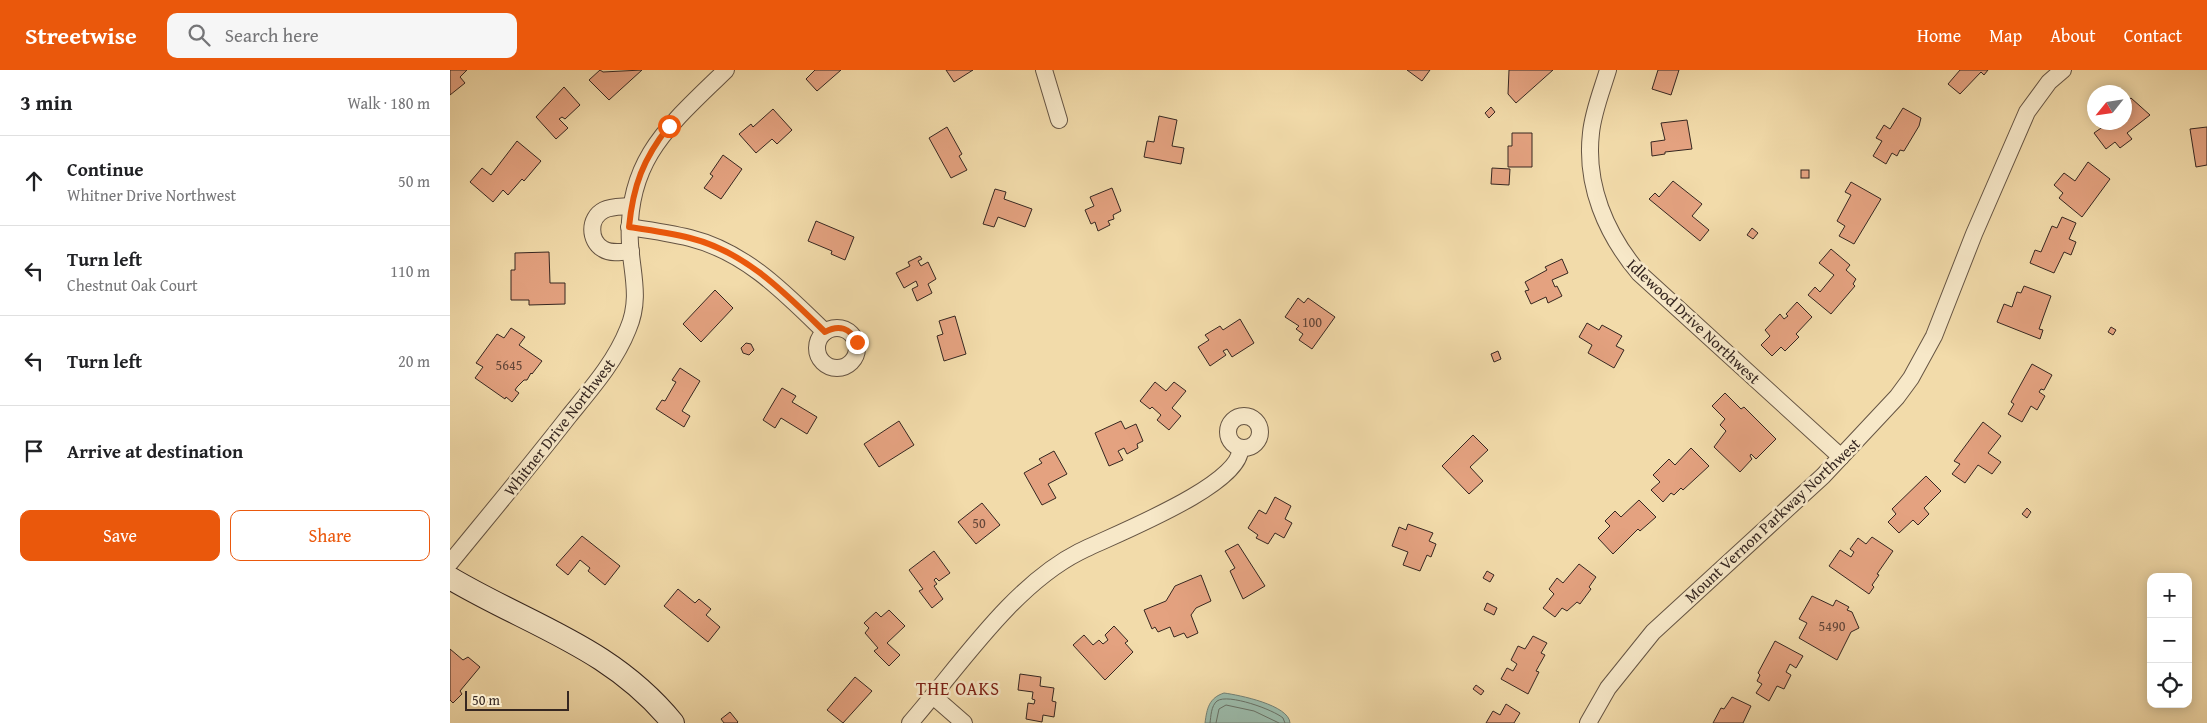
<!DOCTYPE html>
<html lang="en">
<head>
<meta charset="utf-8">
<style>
	:root { --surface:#fff; --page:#f6f6f6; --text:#202124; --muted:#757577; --line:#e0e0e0; --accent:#ea580c }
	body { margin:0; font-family:"Gentium Book Plus",serif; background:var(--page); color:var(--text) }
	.controls { position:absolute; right:15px; bottom:15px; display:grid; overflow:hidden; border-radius:10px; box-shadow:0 2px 12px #0003 }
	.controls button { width:45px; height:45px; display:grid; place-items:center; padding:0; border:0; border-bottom:1px solid var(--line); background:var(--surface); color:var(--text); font:25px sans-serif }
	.compass { position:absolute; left:1637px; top:15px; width:45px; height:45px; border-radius:50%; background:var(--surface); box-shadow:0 2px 12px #0003; rotate:240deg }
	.scale { position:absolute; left:15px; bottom:12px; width:104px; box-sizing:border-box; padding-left:5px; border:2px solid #362721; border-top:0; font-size:14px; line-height:18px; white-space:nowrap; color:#362721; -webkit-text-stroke:4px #f7e8c8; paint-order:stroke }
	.stop { position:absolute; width:15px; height:15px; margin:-11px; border:4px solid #ea580c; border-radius:50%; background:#fff }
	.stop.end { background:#ea580c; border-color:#fff; box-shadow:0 1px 5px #0008 }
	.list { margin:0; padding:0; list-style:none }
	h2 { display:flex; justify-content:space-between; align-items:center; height:65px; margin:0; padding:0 20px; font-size:21px }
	h2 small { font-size:16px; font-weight:400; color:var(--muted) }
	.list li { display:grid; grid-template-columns:32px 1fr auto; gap:15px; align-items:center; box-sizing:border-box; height:90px; padding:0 20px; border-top:1px solid var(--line) }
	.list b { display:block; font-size:19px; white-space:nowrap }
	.list p { margin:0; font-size:16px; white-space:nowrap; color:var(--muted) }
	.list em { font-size:16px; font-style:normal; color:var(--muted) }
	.actions { display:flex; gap:10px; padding:15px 20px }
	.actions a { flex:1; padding:11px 0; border:1px solid var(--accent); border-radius:10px; text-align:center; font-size:18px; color:var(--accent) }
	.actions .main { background:var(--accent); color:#fff }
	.icon { flex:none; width:28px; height:28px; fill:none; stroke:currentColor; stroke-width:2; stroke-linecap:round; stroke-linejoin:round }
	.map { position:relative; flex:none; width:1757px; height:653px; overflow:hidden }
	header { display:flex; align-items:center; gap:30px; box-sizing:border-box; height:70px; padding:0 25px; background:var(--accent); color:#fff }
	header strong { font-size:24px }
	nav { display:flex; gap:28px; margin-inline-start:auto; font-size:18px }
	.search { width:350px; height:45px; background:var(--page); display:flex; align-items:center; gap:12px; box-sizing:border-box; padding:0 18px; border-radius:10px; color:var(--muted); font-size:19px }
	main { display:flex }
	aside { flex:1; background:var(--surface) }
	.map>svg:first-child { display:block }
</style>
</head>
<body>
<header>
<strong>Streetwise</strong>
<div class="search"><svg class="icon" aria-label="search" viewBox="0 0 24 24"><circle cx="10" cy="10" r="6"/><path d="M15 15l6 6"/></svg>Search here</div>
<nav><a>Home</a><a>Map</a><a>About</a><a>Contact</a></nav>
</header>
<main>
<aside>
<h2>3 min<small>Walk · 180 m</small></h2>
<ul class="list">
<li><svg class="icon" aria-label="ahead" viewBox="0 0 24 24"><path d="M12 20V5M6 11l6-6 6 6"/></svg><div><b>Continue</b><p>Whitner Drive Northwest</p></div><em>50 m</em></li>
<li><svg class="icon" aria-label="left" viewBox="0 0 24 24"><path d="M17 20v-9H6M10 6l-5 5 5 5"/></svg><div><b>Turn left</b><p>Chestnut Oak Court</p></div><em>110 m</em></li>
<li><svg class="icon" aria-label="left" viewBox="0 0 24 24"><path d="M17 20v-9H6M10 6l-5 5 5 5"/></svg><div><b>Turn left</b></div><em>20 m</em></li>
<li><svg class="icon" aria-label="arrive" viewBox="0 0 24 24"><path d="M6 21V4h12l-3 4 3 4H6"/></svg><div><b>Arrive at destination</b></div></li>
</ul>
<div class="actions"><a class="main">Save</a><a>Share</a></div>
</aside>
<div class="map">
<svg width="1757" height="653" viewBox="0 0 1757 653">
	<rect width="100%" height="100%" fill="#f2dbaa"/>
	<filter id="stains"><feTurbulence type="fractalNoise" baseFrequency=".004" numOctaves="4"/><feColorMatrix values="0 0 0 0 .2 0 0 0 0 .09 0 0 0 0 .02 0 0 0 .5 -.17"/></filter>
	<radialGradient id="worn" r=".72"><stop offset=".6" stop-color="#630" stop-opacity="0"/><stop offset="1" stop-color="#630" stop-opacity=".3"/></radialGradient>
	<path fill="#9bbbab" stroke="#738074" d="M774 623C789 625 839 635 840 653H755C757 638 759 628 774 623Z"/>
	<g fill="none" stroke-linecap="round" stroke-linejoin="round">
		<g stroke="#687166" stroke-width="1">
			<path d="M760 653C761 646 761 636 767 631 778 623 824 640 833 648L835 653"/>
			<polyline points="766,653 769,639 776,635 804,641 829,653"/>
		</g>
	</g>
	<g fill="#e4a280" stroke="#362721">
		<polygon points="0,0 17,0 10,7 15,13 0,25"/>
		<polygon points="150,0 153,2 192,0 159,30 139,10"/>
		<polygon points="365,0 391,0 367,21 356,9"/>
		<polygon points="496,0 523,0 504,12"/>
		<polygon points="957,0 980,0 972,11"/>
		<polygon points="1059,0 1103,0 1066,33 1058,24"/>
		<polygon points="1208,0 1229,0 1221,25 1202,19"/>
		<polygon points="1510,0 1538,0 1534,5 1531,2 1510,24 1498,14"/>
		<polygon points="114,17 130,35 115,49 112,47 109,49 118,58 106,69 86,47"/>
		<polygon points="1681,28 1700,45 1677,63 1682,69 1670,78 1665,72 1656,79 1644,63 1654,56 1653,52 1674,52 1674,33"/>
		<polygon points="1041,37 1045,42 1039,48 1035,43"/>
		<polygon points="1453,38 1471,48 1469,56 1454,81 1450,80 1447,86 1442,83 1436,94 1423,86 1432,71 1426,68 1434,55 1440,59"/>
		<polygon points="323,39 342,60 327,74 322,69 306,83 289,64 301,54 303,57"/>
		<polygon points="709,46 727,50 722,76 734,78 731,94 694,87 697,71 704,72"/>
		<polygon points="1237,50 1242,79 1215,82 1215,84 1202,86 1201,72 1215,70 1211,53"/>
		<polygon points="497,57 512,84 509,86 517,100 501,108 479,68"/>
		<polygon points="1757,57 1757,95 1746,97 1740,59"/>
		<polygon points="1062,63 1082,63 1082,97 1058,97 1058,76 1062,76"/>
		<polygon points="67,71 91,91 74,111 72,109 58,125 53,120 43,132 20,112 32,98 41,105"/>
		<polygon points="273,85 292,99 271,129 254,118 263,106 260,104"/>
		<polygon points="1638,92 1660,109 1632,147 1609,128 1613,123 1604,115 1614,103 1625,111"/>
		<polygon points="1042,98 1060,99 1059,115 1041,114"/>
		<rect x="1351" y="100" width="8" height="8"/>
		<polygon points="1223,111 1252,134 1242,146 1259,160 1250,171 1199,129 1205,123 1209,127"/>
		<polygon points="1401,112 1431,129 1404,174 1389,166 1395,156 1387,151 1401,125 1395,122"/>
		<polygon points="662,118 671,141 663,145 664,149 658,151 660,155 648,161 645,152 641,154 635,140 644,136 640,127"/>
		<polygon points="545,119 556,122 554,129 582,139 575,157 548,147 544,157 533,154"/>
		<polygon points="1612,147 1626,153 1619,169 1626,172 1621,185 1614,182 1604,203 1580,193 1585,180 1591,182 1602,156 1607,158"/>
		<polygon points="366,151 404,167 395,190 381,184 382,181 358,171"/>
		<polygon points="1302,158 1308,163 1303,169 1297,165"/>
		<polygon points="1381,179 1400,195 1396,200 1406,209 1403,214 1405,216 1381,244 1358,225 1365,217 1370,222 1384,205 1369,193"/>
		<polygon points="99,182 100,213 115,213 115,234 79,235 79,230 61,230 61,200 65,200 65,183"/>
		<polygon points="470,186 472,189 468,191 471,196 478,192 486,209 478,214 482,223 467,231 462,219 468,216 466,211 454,218 446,203 460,196 458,192"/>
		<polygon points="1112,189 1118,203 1102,210 1105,217 1107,216 1112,226 1098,233 1096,227 1081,234 1075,221 1079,220 1075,212 1097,200 1095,197"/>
		<polygon points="1574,216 1601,226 1589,259 1593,260 1590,269 1547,252 1554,234 1562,237 1567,222 1571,223"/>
		<polygon points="265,220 283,238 251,272 233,254"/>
		<polygon points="848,228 854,233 858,228 885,247 862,279 849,270 853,264 846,259 849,256 835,247"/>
		<polygon points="1347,232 1362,247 1346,264 1349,267 1335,281 1331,277 1322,286 1311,275 1320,266 1315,260 1330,244 1334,249 1338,246 1336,244"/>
		<polygon points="505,246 516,284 494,291 487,266 493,264 489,251"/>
		<polygon points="790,249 804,273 782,287 777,279 773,281 776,285 760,296 748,277 759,270 755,265 770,256 773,260"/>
		<polygon points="1137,253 1149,260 1152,255 1172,266 1166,276 1174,280 1164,298 1138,283 1142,275 1129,267"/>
		<polygon points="1661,257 1666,260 1663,265 1658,262"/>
		<polygon points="61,258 75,267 69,275 92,291 82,304 81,303 77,310 74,310 67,317 65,320 69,323 62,332 56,327 55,329 25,308 33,297 26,293 47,264 54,268"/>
		<polygon points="296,273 301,274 304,280 299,285 293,283 291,278"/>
		<polygon points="1048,281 1051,289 1044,292 1041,284"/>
		<polygon points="1582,294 1602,305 1594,320 1591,319 1589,322 1595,326 1587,340 1581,336 1572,352 1558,344 1564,334 1561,332"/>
		<polygon points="230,298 250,311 232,341 240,346 234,357 206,339 212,330 215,331 226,312 222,310"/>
		<polygon points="705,312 716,321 724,312 736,321 722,338 731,346 719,360 707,350 711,345 702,337 700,339 690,331"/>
		<polygon points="332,318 346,326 342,332 367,347 357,364 331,348 325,358 313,350"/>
		<polygon points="1275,323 1291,339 1294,337 1326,369 1306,389 1301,384 1300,386 1302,389 1290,402 1264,377 1276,361 1270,355 1275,349 1262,336"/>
		<polygon points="449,351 464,375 429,397 414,374"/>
		<polygon points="671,351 675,359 686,354 693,371 687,374 688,378 677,384 674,378 668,381 673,390 659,396 645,363"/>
		<polygon points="1533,352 1551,366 1538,383 1551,392 1542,404 1528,395 1515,413 1502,404 1510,394 1504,391"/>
		<polygon points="1023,365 1038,380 1020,397 1033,411 1019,424 992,396"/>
		<polygon points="1241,378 1259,396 1233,420 1231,418 1224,425 1221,423 1213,432 1201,420 1210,412 1203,405 1219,389 1225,395"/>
		<polygon points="604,381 617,404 598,414 606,428 592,435 574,403 592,393 589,389"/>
		<polygon points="1476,406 1491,421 1474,438 1479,444 1468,455 1463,450 1449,463 1438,452 1446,444 1442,439"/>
		<polygon points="825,427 841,436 835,449 842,453 834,468 825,463 818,474 806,468 808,465 798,458 809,440 816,444"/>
		<polygon points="1189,430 1206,447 1190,461 1188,459 1163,484 1148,468 1160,456 1155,451 1165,441 1171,447"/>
		<polygon points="532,433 550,455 526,474 508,452"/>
		<polygon points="1577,438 1581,442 1577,448 1572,444"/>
		<polygon points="958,454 983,463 979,471 986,474 981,487 977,485 970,501 953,495 958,482 942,476 949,457 956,460"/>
		<polygon points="132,466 170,496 155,515 138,501 140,498 130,490 118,505 106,495"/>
		<polygon points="1422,467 1443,481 1427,504 1429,505 1422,515 1424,517 1419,524 1379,496 1390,480 1401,487 1404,482 1400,479 1408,468 1416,474"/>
		<polygon points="788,474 815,516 793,529 780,501 785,498 775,481"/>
		<polygon points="484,481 500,503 489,511 486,508 484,510 487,514 484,516 493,529 482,538 469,521 473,519 459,500"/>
		<polygon points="1129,494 1146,507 1139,517 1141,519 1130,534 1127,532 1117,541 1112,538 1105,547 1093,538 1104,524 1099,519 1107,508 1113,513"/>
		<polygon points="1037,501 1044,505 1040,512 1033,508"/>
		<polygon points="751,505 761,531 746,538 741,545 748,563 737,568 734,563 724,567 720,557 708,562 705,557 702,559 694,540 716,531 725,516"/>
		<polygon points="228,519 245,533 249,529 261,539 256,545 270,557 258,572 214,536"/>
		<polygon points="1362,526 1383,536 1386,530 1399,537 1397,540 1402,542 1409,558 1401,562 1387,590 1349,568 1357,553 1349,549"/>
		<polygon points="1037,533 1047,538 1044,545 1034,540"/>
		<polygon points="439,540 455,556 437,573 450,585 439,596 424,581 428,578 415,563 419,558 414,553 426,542 431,547"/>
		<polygon points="664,556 678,571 675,573 683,582 655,610 623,575 634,565 643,575 649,570 653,574 658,570 655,565"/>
		<polygon points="1083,566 1097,573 1091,583 1095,585 1086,601 1089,602 1078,624 1051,609 1057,598 1063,601 1067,594 1061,590 1068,576 1075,579"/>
		<polygon points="1325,571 1353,586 1346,598 1340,594 1336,602 1341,605 1334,619 1327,616 1319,631 1306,623 1312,614 1307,611 1310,605 1308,603"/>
		<polygon points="0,579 13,590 18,587 30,597 10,621 12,624 3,633 0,630"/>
		<polygon points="570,604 591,607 590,616 604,618 602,631 606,632 604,647 593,645 592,652 576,649 578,633 584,634 585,630 582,629 583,622 568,620"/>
		<polygon points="405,607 422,621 393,653 377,640"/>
		<polygon points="1026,615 1034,621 1031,625 1023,619"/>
		<polygon points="1282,627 1301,636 1293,653 1263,653 1271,638 1274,639"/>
		<polygon points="1056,634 1070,643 1064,653 1036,653 1043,641 1050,645"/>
		<polygon points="280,642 288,652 287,653 274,653 271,649"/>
	</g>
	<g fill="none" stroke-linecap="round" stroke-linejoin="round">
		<defs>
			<g id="street">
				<polyline points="594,0 609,50"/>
				<path d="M1158 0C1152 20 1143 42 1141 63 1135 115 1156 164 1189 203L1391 387"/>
				<path d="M179 157C199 160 220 163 240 168 296 182 335 223 375 262"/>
				<path d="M181 181C172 182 161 184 153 179 139 171 138 148 154 140 162 136 172 137 181 136"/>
				<circle cx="387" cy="278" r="20"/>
				<circle cx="794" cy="362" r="16"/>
				<path d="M0 493C40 444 80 396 119 346 141 319 165 292 178 259 191 229 182 204 180 174 175 89 221 54 276 0"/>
				<polyline points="483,626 514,653"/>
				<path d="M460 653C509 597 562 516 629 482 658 467 794 415 790 378"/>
				<polyline points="1138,653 1158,618 1203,562 1373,406 1447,327 1461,308 1484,266 1524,164 1577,42 1599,12 1613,0"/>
			</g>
			<path id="secondary" d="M0 508C81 556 161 577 223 653"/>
		</defs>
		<use href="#street" stroke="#655443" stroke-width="18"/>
		<use href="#secondary" stroke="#362721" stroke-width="24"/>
		<use href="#street" stroke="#f7e8c8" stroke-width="16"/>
		<use href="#secondary" stroke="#f7e8c8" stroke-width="22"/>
	</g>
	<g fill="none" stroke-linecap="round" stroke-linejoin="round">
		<path stroke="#ea580c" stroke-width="6" d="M219 56C193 89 183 116 179 157 199 160 220 163 240 168 296 182 335 223 375 262 389 254 400 258 407 272"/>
	</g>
	<g text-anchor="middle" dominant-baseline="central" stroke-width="5" stroke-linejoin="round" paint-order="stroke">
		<g font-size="14" fill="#624639">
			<text x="862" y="252">100</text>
			<text x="59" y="295">5645</text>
			<text x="529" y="453">50</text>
			<text x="1382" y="556">5490</text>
		</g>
		<g font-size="16" fill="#362721" stroke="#f7e8c8">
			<text transform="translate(1244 251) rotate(43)">Idlewood Drive Northwest</text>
			<text transform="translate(109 357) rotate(-52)">Whitner Drive Northwest</text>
			<text transform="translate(1322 450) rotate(-43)">Mount Vernon Parkway Northwest</text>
		</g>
		<g font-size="18" letter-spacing="1" fill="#7a1f14" stroke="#f7e8c8">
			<text x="508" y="618">THE OAKS</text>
		</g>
	</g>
	<rect width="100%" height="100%" filter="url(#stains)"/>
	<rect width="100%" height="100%" fill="url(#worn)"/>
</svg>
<div class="controls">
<button>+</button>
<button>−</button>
<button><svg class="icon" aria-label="locate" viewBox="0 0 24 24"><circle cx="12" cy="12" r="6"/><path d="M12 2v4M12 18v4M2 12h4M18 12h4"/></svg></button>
</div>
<svg class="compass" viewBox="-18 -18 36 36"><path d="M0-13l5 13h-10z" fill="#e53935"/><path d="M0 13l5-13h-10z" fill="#757577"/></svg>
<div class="scale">50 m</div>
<div class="stop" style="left:219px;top:56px"></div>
<div class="stop end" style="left:407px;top:272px"></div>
</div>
</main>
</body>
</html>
